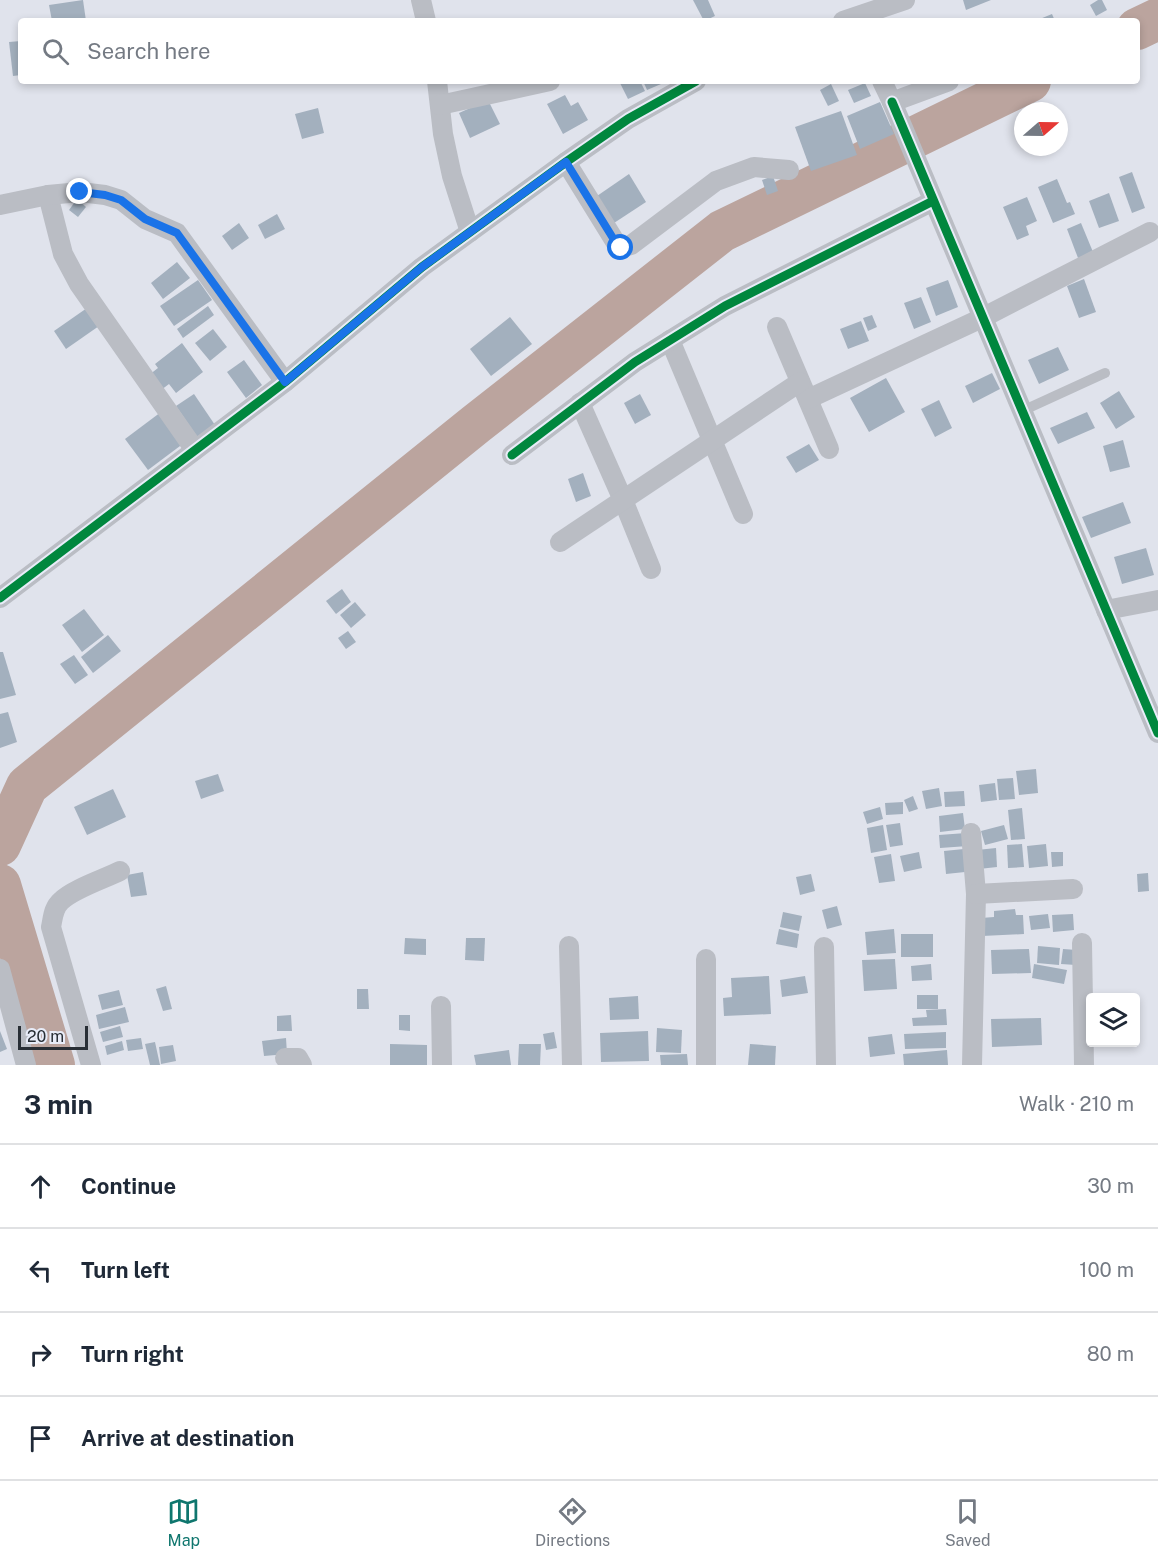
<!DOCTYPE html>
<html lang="en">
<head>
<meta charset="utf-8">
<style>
	:root { --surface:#fff; --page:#f6f6f7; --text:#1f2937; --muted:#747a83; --line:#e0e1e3; --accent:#0f766e }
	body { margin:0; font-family:"Public Sans",sans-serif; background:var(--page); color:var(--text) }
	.controls { position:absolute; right:18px; bottom:18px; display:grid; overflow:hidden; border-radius:6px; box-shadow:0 3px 9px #0003 }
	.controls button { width:54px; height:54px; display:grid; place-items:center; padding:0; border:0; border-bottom:2px solid var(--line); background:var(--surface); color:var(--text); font:30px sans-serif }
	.compass { position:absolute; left:1014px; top:102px; width:54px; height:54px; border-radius:50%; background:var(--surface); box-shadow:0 3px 9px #0003; rotate:70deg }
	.scale { position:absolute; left:18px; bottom:15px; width:70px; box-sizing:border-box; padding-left:6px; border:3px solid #282e35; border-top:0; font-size:16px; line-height:21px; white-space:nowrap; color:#282e35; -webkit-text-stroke:4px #e8ecf8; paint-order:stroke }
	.stop { position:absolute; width:18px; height:18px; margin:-14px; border:4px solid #1a73e8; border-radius:50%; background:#fff }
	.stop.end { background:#1a73e8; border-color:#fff; box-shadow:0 2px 6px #0008 }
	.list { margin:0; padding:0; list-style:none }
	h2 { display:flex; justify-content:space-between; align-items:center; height:78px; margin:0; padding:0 24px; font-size:26px }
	h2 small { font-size:20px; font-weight:400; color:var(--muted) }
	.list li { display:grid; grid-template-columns:39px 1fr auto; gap:18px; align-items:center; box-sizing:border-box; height:84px; padding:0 24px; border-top:2px solid var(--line) }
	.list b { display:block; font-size:22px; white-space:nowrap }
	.list em { font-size:20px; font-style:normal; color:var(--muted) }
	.icon { flex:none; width:33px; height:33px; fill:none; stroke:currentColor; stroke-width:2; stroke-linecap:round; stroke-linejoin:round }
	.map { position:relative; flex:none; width:1158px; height:1065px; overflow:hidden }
	.search { position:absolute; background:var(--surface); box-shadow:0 3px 9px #0003; left:18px; right:18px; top:18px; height:66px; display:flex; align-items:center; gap:15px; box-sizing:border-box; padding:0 21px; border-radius:6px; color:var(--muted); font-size:22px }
	.sheet { height:414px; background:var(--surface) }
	nav { display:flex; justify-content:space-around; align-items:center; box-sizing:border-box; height:84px; border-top:2px solid var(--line); background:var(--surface); font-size:16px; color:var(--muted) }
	nav a { display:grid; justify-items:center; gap:3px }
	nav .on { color:var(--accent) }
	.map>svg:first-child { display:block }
</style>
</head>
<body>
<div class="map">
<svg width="1158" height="1065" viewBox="0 0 1158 1065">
	<rect width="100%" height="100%" fill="#e0e3ec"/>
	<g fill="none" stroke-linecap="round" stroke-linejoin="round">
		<g stroke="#bba49e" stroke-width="42">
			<polyline points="1137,29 1158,19"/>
			<polyline points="0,845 27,786 476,424 722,231 1030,81"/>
			<polyline points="0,885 54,1065"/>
		</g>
	</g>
	<g fill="#a3b0be">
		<polygon points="83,0 86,21 52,21 49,5"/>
		<polygon points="693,0 708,0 715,16 704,21"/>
		<polygon points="963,0 991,0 966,10"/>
		<polygon points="1098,0 1102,0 1107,10 1096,16 1090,5"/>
		<polygon points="1052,14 1055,21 1035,21"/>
		<polygon points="21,41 21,75 13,76 9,42"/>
		<polygon points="619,81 640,81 645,91 628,99"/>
		<polygon points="643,81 668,81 647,90"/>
		<polygon points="865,83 871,96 854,103 848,90"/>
		<polygon points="831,84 839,101 828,106 820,90"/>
		<polygon points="565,95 571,106 578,102 588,120 563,134 547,104"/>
		<polygon points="488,100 500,124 470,138 459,113"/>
		<polygon points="880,102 894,134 860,149 847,116"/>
		<polygon points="318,108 324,133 302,139 295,114"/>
		<polygon points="841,111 857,155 811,171 795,127"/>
		<polygon points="1132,172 1145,208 1132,213 1119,177"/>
		<polygon points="629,174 646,202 614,223 597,196"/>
		<polygon points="773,176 778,191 767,195 762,180"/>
		<polygon points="1057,179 1067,203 1070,202 1075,214 1053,223 1038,187"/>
		<polygon points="1109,193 1119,221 1099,228 1089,201"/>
		<polygon points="1027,197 1037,221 1026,226 1029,235 1017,240 1003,207"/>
		<polygon points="77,199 86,207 78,217 69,210"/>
		<polygon points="277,214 285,229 265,239 258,225"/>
		<polygon points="239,223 249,238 232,250 222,236"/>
		<polygon points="1081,223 1093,252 1078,258 1067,229"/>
		<polygon points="177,262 190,278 163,299 151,283"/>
		<polygon points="1084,279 1096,312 1079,318 1067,286"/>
		<polygon points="198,280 212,300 174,326 160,306"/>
		<polygon points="948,280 958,307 936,316 926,288"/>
		<polygon points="921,297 931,322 914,329 904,303"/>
		<polygon points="208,306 214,315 183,338 177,329"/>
		<polygon points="87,308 99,326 66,349 54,331"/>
		<polygon points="872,315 877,327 868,331 863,318"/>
		<polygon points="510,317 532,344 491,376 470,349"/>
		<polygon points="861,321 869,341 848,349 840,329"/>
		<polygon points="213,329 227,347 210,361 195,343"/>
		<polygon points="182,343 203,372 176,393 169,384 161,390 149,375 158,368 155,364"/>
		<polygon points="1058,347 1069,370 1039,384 1028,360"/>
		<polygon points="244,360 262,385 246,398 227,372"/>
		<polygon points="992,373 1000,389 973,403 965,386"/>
		<polygon points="886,378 905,412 869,432 850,398"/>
		<polygon points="1119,391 1135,417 1116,429 1100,403"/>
		<polygon points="194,394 215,425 197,437 176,406"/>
		<polygon points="640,394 651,415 635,424 624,403"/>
		<polygon points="939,400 952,428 935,437 921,409"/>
		<polygon points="161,412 184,443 148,470 125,439"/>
		<polygon points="1087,412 1095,428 1058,444 1050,428"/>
		<polygon points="1123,440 1130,467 1110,472 1103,446"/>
		<polygon points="809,444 819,460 796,473 786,457"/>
		<polygon points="583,473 591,496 576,502 568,479"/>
		<polygon points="1123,502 1131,523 1091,538 1082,517"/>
		<polygon points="1146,548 1154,575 1122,584 1114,557"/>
		<polygon points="342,589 351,602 336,614 326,601"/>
		<polygon points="355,602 366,615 351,628 340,615"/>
		<polygon points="84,609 104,635 82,652 62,625"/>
		<polygon points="348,631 356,642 346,649 338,638"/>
		<polygon points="108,635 121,651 93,673 81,657"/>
		<polygon points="0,652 3,652 16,695 0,699"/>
		<polygon points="74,655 88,675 75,684 60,664"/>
		<polygon points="8,712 17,742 0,748 0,714"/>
		<polygon points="1036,769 1038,793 1019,795 1016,771"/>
		<polygon points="218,774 224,791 201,799 195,781"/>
		<polygon points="1013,778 1015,799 999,800 997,779"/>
		<polygon points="995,783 997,800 981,802 979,785"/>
		<polygon points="939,788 942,806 926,809 922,791"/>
		<polygon points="113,789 126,817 87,835 74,807"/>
		<polygon points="964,791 965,806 945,807 944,792"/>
		<polygon points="913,796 918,809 909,812 904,800"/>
		<polygon points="903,802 903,814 886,815 885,803"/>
		<polygon points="880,807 883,819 867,824 863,812"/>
		<polygon points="1022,808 1025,839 1011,840 1008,810"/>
		<polygon points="963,813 965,829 940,832 939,816"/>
		<polygon points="900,823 903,845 890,847 886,825"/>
		<polygon points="883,825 887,850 871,853 867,828"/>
		<polygon points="1004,825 1008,839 985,845 981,831"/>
		<polygon points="966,833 968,846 940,848 939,835"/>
		<polygon points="1022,844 1024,867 1008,868 1007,845"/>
		<polygon points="1046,844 1048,866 1029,868 1027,846"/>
		<polygon points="996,848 997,867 979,869 977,850"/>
		<polygon points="964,849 965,872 946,874 944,851"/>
		<polygon points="919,852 922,868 904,872 900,856"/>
		<polygon points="1051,852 1063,852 1063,866 1052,867"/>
		<polygon points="891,854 895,881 879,883 874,857"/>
		<polygon points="143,872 147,895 131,897 127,875"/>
		<polygon points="1148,873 1149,891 1138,892 1137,874"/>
		<polygon points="811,874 815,891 800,895 796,877"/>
		<polygon points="837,906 842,925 827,929 822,910"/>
		<polygon points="1015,909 1016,915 1023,915 1024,934 982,936 981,918 994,917 994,911"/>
		<polygon points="783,912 802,916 799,931 780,927"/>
		<polygon points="1048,914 1050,928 1031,930 1029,916"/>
		<polygon points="1073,914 1074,930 1053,932 1052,915"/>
		<polygon points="779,929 799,934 797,948 776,944"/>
		<polygon points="894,929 896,953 867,955 865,932"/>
		<rect x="901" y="934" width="32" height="23"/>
		<polygon points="405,938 426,939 426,955 404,954"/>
		<polygon points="466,938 485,938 484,961 465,960"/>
		<polygon points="1038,946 1060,948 1059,965 1037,963"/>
		<polygon points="1029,949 1031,973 992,974 991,950"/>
		<polygon points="1063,949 1077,950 1076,965 1061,964"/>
		<polygon points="895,959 897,989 864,991 862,960"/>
		<polygon points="931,964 932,980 912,981 911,966"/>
		<polygon points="1034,964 1067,970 1064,984 1032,978"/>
		<polygon points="769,976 771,1014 724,1016 723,998 732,997 731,978"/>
		<polygon points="805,976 808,993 782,997 780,980"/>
		<polygon points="166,986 172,1009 163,1011 156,989"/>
		<polygon points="357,989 368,989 369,1009 357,1009"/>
		<polygon points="119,990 123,1005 102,1010 98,995"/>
		<rect x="917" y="995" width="21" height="14"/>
		<polygon points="638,996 639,1019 610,1020 609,998"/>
		<polygon points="125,1007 129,1022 99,1029 96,1015"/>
		<polygon points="946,1009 947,1025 913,1026 912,1018 927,1017 926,1010"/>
		<polygon points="291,1015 292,1031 277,1031 277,1016"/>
		<polygon points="399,1015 410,1015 410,1031 399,1030"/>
		<polygon points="1041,1018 1042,1045 992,1047 991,1019"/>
		<polygon points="120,1026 123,1037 103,1042 100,1032"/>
		<polygon points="657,1028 682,1030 681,1053 656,1052"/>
		<polygon points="0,1031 7,1049 0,1052"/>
		<polygon points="648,1031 649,1061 601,1062 600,1033"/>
		<polygon points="554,1032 557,1048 546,1050 543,1034"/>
		<polygon points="946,1032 946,1048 905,1049 904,1034"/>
		<polygon points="892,1034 895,1054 870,1057 868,1037"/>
		<polygon points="141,1038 143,1049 128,1051 126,1040"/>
		<polygon points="286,1038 287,1054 264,1056 262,1041"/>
		<polygon points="122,1041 124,1050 107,1055 105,1046"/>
		<polygon points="155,1042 160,1065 150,1065 145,1044"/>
		<polygon points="390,1044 427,1045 427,1065 390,1065"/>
		<polygon points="519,1044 541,1044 540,1065 518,1065"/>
		<polygon points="750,1044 776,1046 775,1065 748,1065"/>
		<polygon points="173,1045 176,1061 161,1064 159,1047"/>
		<polygon points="509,1050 511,1065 476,1065 474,1055"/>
		<polygon points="947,1050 948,1065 904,1065 903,1054"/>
		<polygon points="687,1054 688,1065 661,1065 660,1055"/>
	</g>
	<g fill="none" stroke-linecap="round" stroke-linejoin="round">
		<polyline stroke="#babdc4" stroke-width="10" points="1022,411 1105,373"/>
		<g stroke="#babdc4" stroke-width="20">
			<polyline points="421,0 426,21"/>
			<polyline points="843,21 905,0"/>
			<polyline points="437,81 443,134 452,176 470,232"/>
			<polyline points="882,81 892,102 949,81"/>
			<polyline points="892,102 1158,733"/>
			<polyline points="440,105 550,81"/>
			<polyline points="566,162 616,243 621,248 631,245 716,181 754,167 789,170"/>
			<polyline points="48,195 63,254 79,284 195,450"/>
			<polyline points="0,205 48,195 80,192 105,195 121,200 145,219 177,233 285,382"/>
			<polyline points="777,327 829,449"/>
			<polyline points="670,340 743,514"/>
			<polyline points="808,399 982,318 1150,232"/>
			<polyline points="580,403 623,500 651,569"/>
			<polyline points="512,455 635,362 725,306 933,201"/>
			<polyline points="560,542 800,382"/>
			<polyline points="0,598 285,382 422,267 566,162 628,119 696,81"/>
			<polyline points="1106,610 1158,600"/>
			<polyline points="971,833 976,894 972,1065"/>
			<polyline points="976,894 1073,889"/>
			<polyline points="1082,943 1084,1065"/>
			<polyline points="569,946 572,1065"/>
			<polyline points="824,947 826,1065"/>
			<polyline points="706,959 706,1065"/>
			<polyline points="0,969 26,1065"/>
			<polyline points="441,1006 442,1065"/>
			<polyline points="285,1058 298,1058 302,1065"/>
			<path d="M91 1065 51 927C53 918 53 908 61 901 73 889 104 879 120 871"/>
		</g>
		<defs>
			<g id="cycleway">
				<polyline points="892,102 1158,733"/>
				<polyline points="512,455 635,362 725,306 933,201"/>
				<polyline points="0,598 285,382 422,267 566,162 628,119 696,81"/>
			</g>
		</defs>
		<use href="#cycleway" stroke="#e8ecf8" stroke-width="13"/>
		<use href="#cycleway" stroke="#00873e" stroke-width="9"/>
	</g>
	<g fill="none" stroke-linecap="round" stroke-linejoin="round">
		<polyline stroke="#1a73e8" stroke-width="8" points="80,192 105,195 121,200 145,219 177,233 285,382 422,267 566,162 616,243 621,248"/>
	</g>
</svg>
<div class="controls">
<button><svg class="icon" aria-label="layers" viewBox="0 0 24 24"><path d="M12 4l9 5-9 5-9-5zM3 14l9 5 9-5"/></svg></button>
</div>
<svg class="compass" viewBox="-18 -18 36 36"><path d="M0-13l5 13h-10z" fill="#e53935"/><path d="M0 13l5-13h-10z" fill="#747a83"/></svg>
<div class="scale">20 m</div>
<div class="stop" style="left:621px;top:248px"></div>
<div class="stop end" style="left:80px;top:192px"></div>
<div class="search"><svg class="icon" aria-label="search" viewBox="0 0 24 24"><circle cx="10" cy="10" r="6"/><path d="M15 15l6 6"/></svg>Search here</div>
</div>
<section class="sheet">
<h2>3 min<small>Walk · 210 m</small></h2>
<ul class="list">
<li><svg class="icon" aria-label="ahead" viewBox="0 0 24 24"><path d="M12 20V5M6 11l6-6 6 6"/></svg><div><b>Continue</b></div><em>30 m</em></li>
<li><svg class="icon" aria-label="left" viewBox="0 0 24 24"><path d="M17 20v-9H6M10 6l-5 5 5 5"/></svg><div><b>Turn left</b></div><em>100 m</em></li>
<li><svg class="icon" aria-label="right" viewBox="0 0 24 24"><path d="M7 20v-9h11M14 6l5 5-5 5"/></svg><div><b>Turn right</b></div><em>80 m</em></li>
<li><svg class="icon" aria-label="arrive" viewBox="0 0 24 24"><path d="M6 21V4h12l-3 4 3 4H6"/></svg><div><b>Arrive at destination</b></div></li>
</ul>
</section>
<nav>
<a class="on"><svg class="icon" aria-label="map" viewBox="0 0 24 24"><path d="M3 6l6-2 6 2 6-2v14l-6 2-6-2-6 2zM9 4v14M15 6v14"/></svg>Map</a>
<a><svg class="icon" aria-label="directions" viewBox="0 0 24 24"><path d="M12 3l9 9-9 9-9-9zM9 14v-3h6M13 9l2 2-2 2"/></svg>Directions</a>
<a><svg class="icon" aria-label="saved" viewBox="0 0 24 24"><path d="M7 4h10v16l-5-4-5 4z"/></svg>Saved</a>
</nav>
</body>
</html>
